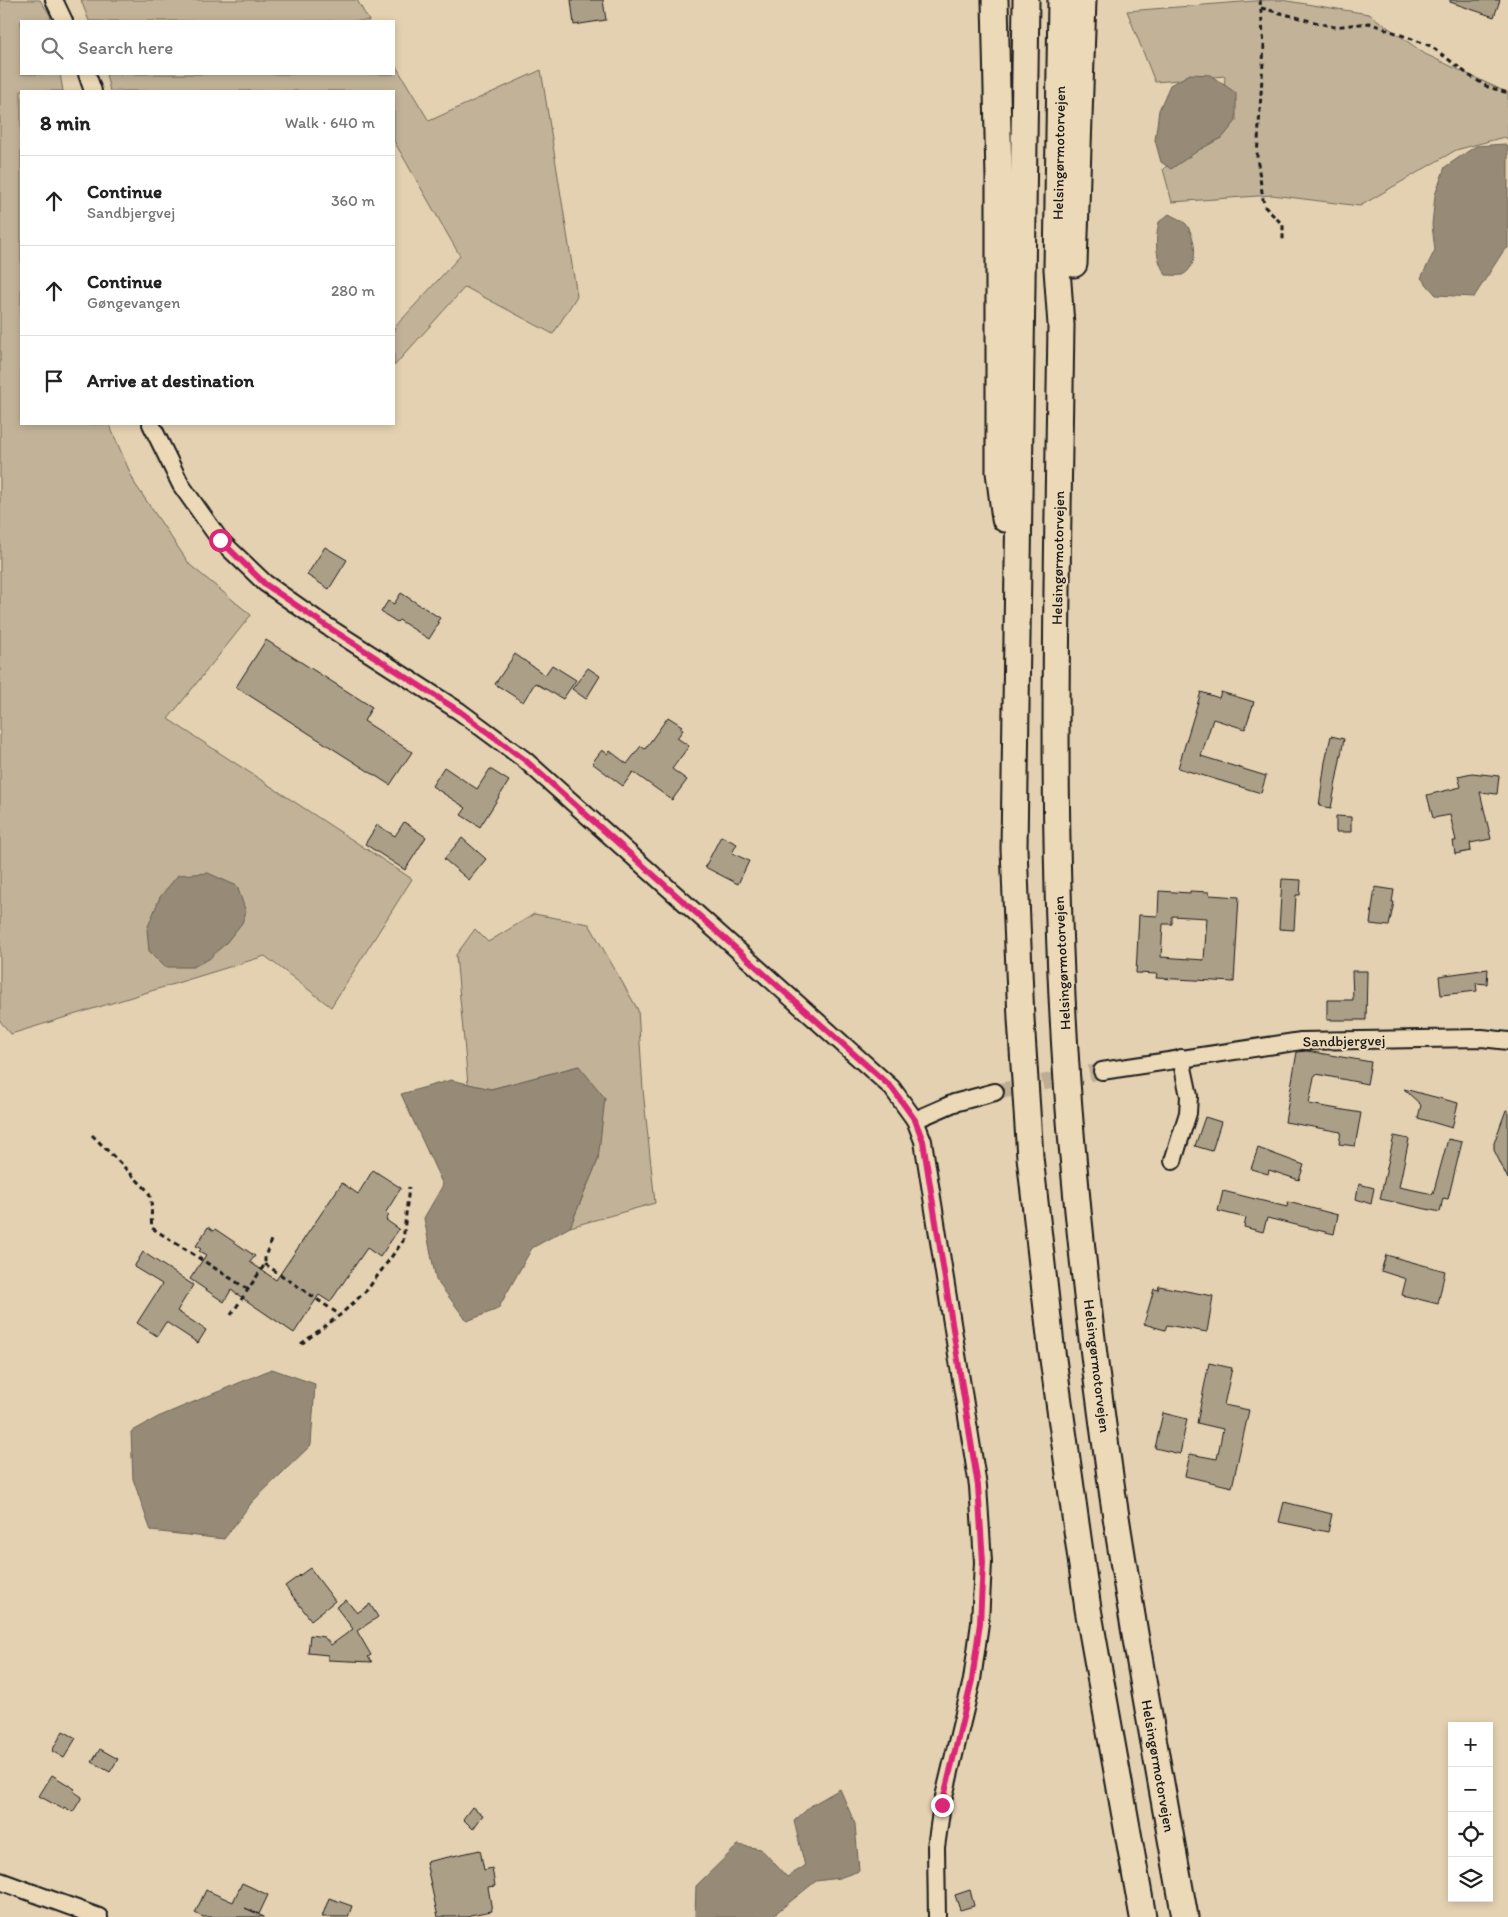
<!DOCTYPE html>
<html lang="en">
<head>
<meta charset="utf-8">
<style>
	:root { --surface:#fff; --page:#f2f2f2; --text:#222; --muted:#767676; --line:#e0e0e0 }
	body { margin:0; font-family:Itim,sans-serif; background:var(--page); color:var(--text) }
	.controls { position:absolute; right:15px; bottom:15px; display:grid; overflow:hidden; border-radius:0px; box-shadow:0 2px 8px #0003 }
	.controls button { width:45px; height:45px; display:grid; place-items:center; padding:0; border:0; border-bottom:1px solid var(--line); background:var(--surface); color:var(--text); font:25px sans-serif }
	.stop { position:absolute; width:15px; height:15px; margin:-11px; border:4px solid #db2777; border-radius:50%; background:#fff }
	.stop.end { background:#db2777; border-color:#fff; box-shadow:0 1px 5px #0008 }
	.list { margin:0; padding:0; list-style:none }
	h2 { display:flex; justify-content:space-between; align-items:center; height:65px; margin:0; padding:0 20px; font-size:21px }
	h2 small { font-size:16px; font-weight:400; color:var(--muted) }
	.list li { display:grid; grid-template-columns:32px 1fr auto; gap:15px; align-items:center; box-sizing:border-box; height:90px; padding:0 20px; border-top:1px solid var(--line) }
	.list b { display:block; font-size:19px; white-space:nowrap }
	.list p { margin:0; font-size:16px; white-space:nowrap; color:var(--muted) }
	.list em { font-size:16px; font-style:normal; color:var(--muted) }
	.icon { flex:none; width:28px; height:28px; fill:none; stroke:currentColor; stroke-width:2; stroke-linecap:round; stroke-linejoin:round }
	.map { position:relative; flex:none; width:1508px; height:1917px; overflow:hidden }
	.search { position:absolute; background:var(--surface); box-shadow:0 2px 8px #0003; left:20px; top:20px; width:375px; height:55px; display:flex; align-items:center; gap:12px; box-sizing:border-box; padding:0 18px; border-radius:0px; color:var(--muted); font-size:19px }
	.panel { position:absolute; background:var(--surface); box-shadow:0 2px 8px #0003; left:20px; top:90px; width:375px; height:335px; border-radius:0px }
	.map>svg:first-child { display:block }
</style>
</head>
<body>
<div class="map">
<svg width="1508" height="1917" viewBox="0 0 1508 1917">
	<rect width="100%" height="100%" fill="#e4d1b1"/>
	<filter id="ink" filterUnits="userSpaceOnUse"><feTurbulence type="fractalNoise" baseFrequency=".02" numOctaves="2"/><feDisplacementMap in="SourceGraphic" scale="10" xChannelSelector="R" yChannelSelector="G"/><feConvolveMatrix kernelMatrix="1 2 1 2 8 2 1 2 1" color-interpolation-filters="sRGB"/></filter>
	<g filter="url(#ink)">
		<g fill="#c2b398" stroke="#6f685a">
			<polygon points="0,0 40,0 50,15 51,21 21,21 21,74 60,74 63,91 21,91 21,424 109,424 135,484 190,565 251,615 168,719 412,879 331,1007 265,956 11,1034 0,1021"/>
			<polygon points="81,0 357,0 369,21 89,21"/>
			<polygon points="1267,0 1281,0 1369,14 1425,54 1508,93 1508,139 1504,137 1456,150 1360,206 1272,195 1172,202 1163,169 1222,127 1225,76 1155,82 1127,11"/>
			<polygon points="394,63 429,121 541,70 577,296 553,334 465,287 394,366 394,328 460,256 394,141 394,91 110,91 106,74 394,74"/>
			<polygon points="534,914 589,924 638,1010 643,1090 655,1203 570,1227 598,1160 579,1066 491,1089 468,1084 456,955 475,929 488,942"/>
		</g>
		<g fill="#978b77" stroke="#665f53">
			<polygon points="1190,74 1210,75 1236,93 1236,121 1223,137 1199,150 1171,169 1161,162 1155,140 1159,110 1170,85"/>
			<polygon points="1505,144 1508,146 1508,248 1504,250 1474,297 1436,295 1421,278 1435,250 1432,225 1435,195 1445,167 1476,146"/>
			<path d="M1169 214C1174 217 1182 220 1186 224 1196 237 1200 267 1182 275 1178 276 1171 275 1166 275 1155 259 1155 240 1159 222Z"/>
			<polygon points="208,873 237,886 246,912 242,923 226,943 209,959 193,967 165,967 149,951 147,929 160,897 178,875"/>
			<polygon points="579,1066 605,1098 598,1160 570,1227 532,1248 498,1309 467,1321 436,1280 424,1218 443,1185 401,1094 451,1080 491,1089"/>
			<polygon points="272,1369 315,1384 311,1445 252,1502 224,1539 151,1531 133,1479 131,1432 158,1417"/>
			<polygon points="840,1789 855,1824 859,1871 839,1878 816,1881 771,1917 695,1917 696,1886 738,1845 761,1849 787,1877 805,1866 794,1821 812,1805"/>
		</g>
		<g fill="#ac9f88" stroke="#1c1c1c" fill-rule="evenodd">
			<polygon points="571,0 603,0 606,20 574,25"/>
			<polygon points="1450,0 1500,0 1494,17 1450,2"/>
			<polygon points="325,547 347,560 329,589 307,575"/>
			<polygon points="401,593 440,618 437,622 439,623 429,639 399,620 397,622 381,612 388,601 394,604"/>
			<polygon points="266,640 372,707 364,721 412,752 390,785 236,687"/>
			<polygon points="515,654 545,675 552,665 576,680 563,699 535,683 523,702 495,684"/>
			<polygon points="588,668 600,676 586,699 572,689"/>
			<polygon points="1201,692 1219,698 1221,692 1254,702 1245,729 1213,719 1201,756 1266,776 1261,793 1178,768"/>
			<polygon points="668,717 682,726 680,728 683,730 677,738 689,746 672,769 687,780 672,800 633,772 623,786 592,763 602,750 608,754 610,751 627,764 641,746 645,749"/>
			<polygon points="1331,736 1344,739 1331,808 1319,806 1325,762"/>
			<polygon points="444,767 477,789 490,769 509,781 480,827 461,815 466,808 432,786"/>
			<polygon points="1472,773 1499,776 1497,794 1480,792 1491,839 1470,843 1471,851 1455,854 1453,841 1456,841 1450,815 1433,818 1427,795 1461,787 1458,776"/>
			<polygon points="1336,816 1351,817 1351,832 1336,832"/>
			<polygon points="404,822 426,837 405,870 365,844 377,825 395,836"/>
			<polygon points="721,836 737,844 732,853 749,861 738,884 705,867"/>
			<polygon points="462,838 486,859 469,880 444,859"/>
			<polygon points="1282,879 1301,880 1300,895 1296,895 1294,930 1279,929"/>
			<polygon points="1375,887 1394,890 1392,902 1394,902 1389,926 1370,924"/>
			<path d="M1159 891 1190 893V891L1209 892V895L1239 897 1234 982 1156 978 1157 974 1136 973 1139 915 1158 916ZM1172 916 1207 918 1204 960 1161 957 1163 924H1172Z"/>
			<polygon points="1488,969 1487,984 1476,983 1477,991 1441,995 1439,976"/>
			<polygon points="1352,971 1367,971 1366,1020 1327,1020 1327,1000 1353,1000"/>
			<polygon points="1307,1051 1371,1062 1367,1084 1316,1074 1314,1077 1309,1104 1361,1113 1355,1146 1339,1144 1341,1132 1285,1122 1297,1052"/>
			<polygon points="1404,1089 1458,1103 1452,1128 1418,1118 1421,1105"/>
			<polygon points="1506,1110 1508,1110 1508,1179 1494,1150 1494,1143"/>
			<polygon points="1205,1117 1221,1122 1212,1151 1195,1146"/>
			<polygon points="1394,1136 1409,1139 1399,1187 1433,1194 1448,1139 1462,1142 1448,1199 1443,1198 1440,1212 1380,1199"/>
			<polygon points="1258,1148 1304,1165 1299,1180 1269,1170 1268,1174 1251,1169"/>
			<polygon points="373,1170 401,1188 386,1212 389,1215 386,1220 399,1229 380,1257 367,1248 330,1302 319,1295 294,1333 231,1290 224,1302 190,1279 206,1255 199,1251 201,1249 196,1246 208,1227 214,1231 215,1229 255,1256 250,1262 276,1280 342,1183 358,1194"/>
			<polygon points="1359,1184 1374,1188 1371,1204 1356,1199"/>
			<polygon points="1223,1191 1287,1207 1288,1202 1338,1215 1334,1234 1267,1218 1263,1232 1244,1227 1246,1218 1218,1211"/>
			<polygon points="143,1252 193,1285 177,1311 206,1330 198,1343 166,1322 157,1336 137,1323 162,1284 134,1267"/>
			<polygon points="1386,1255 1445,1271 1438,1304 1402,1295 1406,1279 1381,1271"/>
			<polygon points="1159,1286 1213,1296 1207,1332 1167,1325 1165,1330 1144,1324 1154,1289 1158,1290"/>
			<polygon points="1209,1363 1232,1368 1224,1405 1249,1410 1232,1487 1185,1476 1190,1454 1217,1459 1223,1429 1197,1423"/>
			<polygon points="1163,1413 1187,1419 1180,1454 1155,1448"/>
			<polygon points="1284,1502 1332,1514 1328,1532 1279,1522"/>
			<polygon points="310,1568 335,1601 311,1620 285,1586"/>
			<polygon points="346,1600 357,1613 370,1604 378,1617 357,1631 371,1655 368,1657 372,1662 328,1660 328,1655 308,1653 310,1635 324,1637 331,1645 353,1629 336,1607"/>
			<polygon points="63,1731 76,1738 64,1758 52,1751"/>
			<polygon points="100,1749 118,1759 110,1772 92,1762"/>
			<polygon points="52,1775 75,1789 73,1791 82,1797 73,1812 64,1807 63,1809 39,1796"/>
			<polygon points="472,1807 483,1815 473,1829 463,1819"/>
			<polygon points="480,1850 484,1870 492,1868 495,1886 488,1887 492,1911 470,1915 469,1917 438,1917 426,1862"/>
			<polygon points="242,1883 268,1895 259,1914 245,1908 264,1917 203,1917 195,1913 206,1890 233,1902"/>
			<polygon points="970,1890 974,1906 960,1910 955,1895"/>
			<polygon points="329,1898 352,1906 348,1917 322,1917"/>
		</g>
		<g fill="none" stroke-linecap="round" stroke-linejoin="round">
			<polyline stroke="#bcad93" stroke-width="16" stroke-dasharray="16 8" stroke-linecap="butt" points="995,1092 1102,1071"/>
			<defs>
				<g id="minor">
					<polyline points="54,0 64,21"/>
					<polyline points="87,74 93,91"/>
					<polyline points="151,424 181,485 220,540 265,583 325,625 459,711 525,760 892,1088 915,1120 923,1141 978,1486 983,1562 980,1623 972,1680 942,1805 936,1847 937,1917"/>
					<polyline points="1102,1071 1301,1041 1482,1038 1508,1041"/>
					<polyline points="915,1120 954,1103 995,1092"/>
					<polyline points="1173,1161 1188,1113 1189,1096 1181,1058"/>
					<polyline points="0,1881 99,1917"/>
				</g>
				<g id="highway">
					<polyline points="995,0 999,179 999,472 1005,519"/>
					<polyline points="1026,0 1014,849 1021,1019 1030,1157 1051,1345 1088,1609 1143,1917"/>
					<path d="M1061 0 1057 269 1061 325C1057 598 1048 873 1072 1145 1082 1263 1096 1380 1113 1497 1134 1637 1160 1777 1185 1917"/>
					<polyline points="1074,264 1083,0"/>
				</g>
			</defs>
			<use href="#minor" stroke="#1c1c1c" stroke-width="20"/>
			<use href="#highway" stroke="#1c1c1c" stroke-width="29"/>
			<g stroke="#1c1c1c" stroke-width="3" stroke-dasharray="5 4" stroke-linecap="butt">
				<polyline points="1260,0 1264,46 1257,157 1264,206 1283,225 1283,242"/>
				<polyline points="1261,8 1334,27 1369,23 1431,46 1470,76 1488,87 1508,93"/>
				<path d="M92 1135 148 1191C154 1204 150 1215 152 1228L249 1290"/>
				<polyline points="265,1264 340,1315"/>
				<polyline points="231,1315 265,1264 265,1257 272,1237"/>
				<polyline points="301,1344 340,1315 367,1290 403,1241 409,1187"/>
			</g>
			<use href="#minor" stroke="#ecd9b7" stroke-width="16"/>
			<use href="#highway" stroke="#ecd9b7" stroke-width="25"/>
		</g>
	</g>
	<g fill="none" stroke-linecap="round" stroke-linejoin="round" filter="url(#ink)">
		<polyline stroke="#db2777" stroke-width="6" points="220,540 265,584 325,625 459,711 525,760 892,1088 915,1120 923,1141 978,1486 983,1562 980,1623 972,1680 942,1805"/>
	</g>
	<g text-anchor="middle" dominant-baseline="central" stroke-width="4.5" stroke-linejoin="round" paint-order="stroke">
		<g font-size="15" fill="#1c1c1c" stroke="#ecd9b7">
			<text transform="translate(1059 153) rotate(-89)">Helsingørmotorvejen</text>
			<text transform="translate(1058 558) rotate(-89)">Helsingørmotorvejen</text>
			<text transform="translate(1062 963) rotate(-93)">Helsingørmotorvejen</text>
			<text transform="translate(1344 1041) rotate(-1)">Sandbjergvej</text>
			<text transform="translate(1097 1366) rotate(83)">Helsingørmotorvejen</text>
			<text transform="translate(1158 1766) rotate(80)">Helsingørmotorvejen</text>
		</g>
	</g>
</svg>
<div class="controls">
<button>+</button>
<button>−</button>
<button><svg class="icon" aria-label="locate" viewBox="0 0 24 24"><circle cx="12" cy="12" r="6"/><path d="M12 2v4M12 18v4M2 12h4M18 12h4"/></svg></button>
<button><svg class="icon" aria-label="layers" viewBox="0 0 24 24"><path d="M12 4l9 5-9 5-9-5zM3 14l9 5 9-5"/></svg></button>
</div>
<div class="stop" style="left:220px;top:540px"></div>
<div class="stop end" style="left:942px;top:1805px"></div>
<div class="search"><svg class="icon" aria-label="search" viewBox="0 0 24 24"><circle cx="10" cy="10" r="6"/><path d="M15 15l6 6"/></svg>Search here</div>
<section class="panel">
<h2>8 min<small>Walk · 640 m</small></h2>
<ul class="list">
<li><svg class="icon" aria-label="ahead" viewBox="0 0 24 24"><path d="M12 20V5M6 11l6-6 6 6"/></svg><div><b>Continue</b><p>Sandbjergvej</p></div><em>360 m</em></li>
<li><svg class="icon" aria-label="ahead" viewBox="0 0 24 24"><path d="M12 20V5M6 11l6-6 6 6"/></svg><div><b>Continue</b><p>Gøngevangen</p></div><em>280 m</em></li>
<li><svg class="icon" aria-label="arrive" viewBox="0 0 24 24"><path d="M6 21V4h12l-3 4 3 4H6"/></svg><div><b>Arrive at destination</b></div></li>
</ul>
</section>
</div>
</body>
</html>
